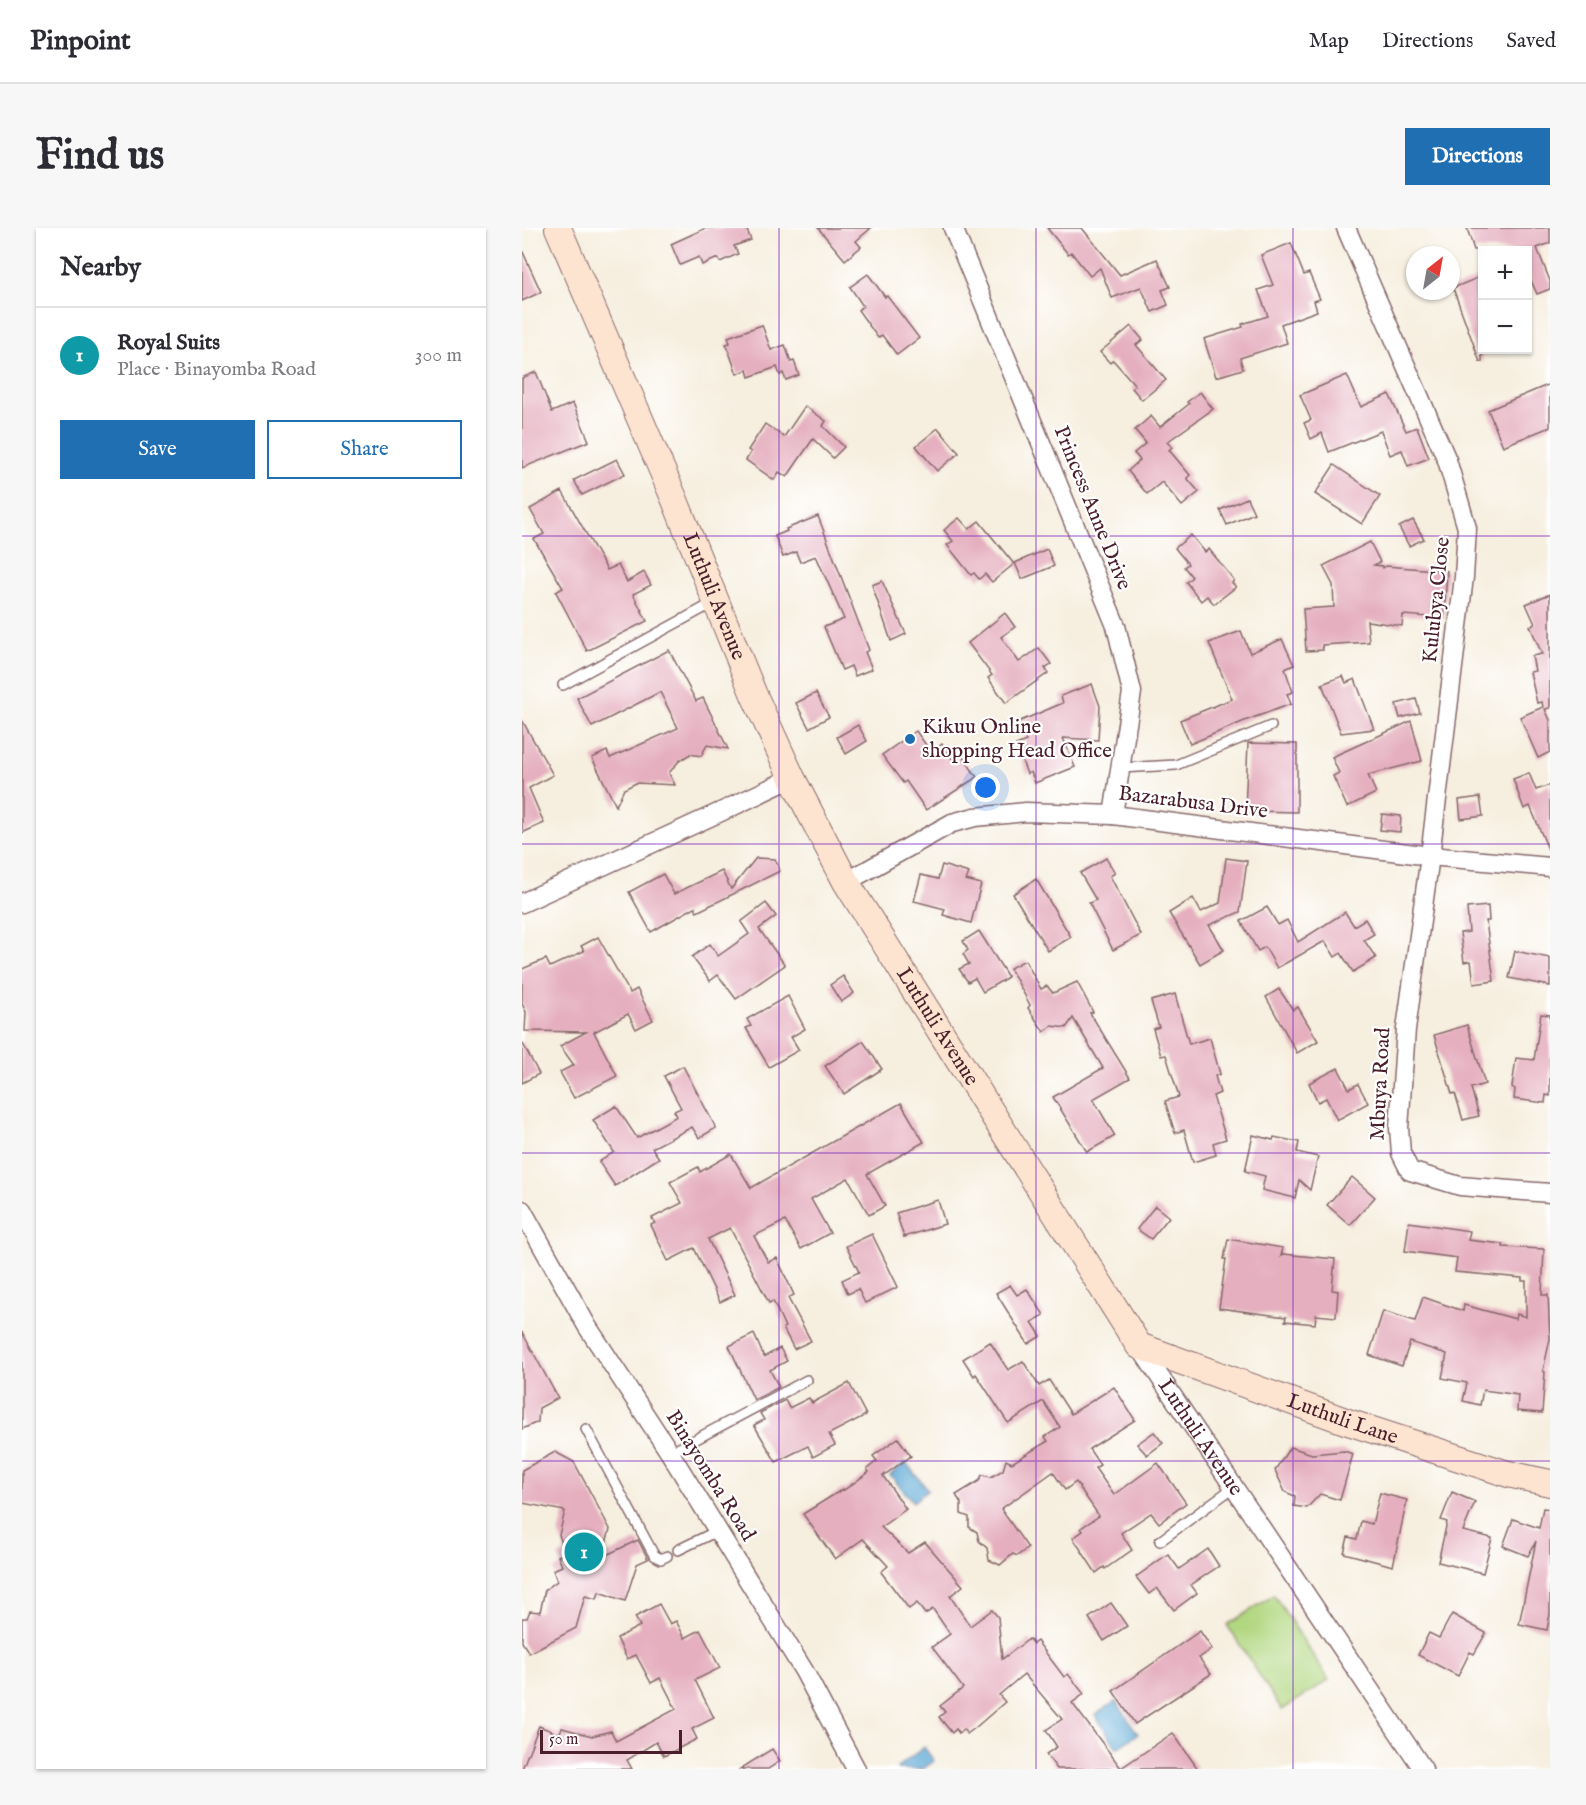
<!DOCTYPE html>
<html lang="en">
<head>
<meta charset="utf-8">
<style>
	:root { --surface:#fff; --page:#f7f7f7; --text:#2b2b33; --muted:#7c7c81; --line:#e1e1e2; --accent:#1f6fb2 }
	body { margin:0; font-family:"IM FELL English",serif; background:var(--page); color:var(--text) }
	.controls { position:absolute; right:18px; top:18px; display:grid; overflow:hidden; border-radius:0px; box-shadow:0 2px 4px #0004 }
	.controls button { width:54px; height:54px; display:grid; place-items:center; padding:0; border:0; border-bottom:2px solid var(--line); background:var(--surface); color:var(--text); font:30px sans-serif }
	.compass { position:absolute; left:884px; top:18px; width:54px; height:54px; border-radius:50%; background:var(--surface); box-shadow:0 2px 4px #0004; rotate:31deg }
	.scale { position:absolute; left:18px; bottom:15px; width:142px; box-sizing:border-box; padding-left:6px; border:3px solid #4a1f2b; border-top:0; font-size:16px; line-height:21px; white-space:nowrap; color:#4a1f2b; -webkit-text-stroke:4px #fff; paint-order:stroke }
	.you { position:absolute; left:464px; top:560px; width:21px; height:21px; margin:-15px; border:4px solid #fff; border-radius:50%; background:#1a73e8; box-shadow:0 0 0 9px #1a73e833 }
	.badge { display:grid; place-items:center; width:39px; height:39px; border-radius:50%; background:var(--accent); color:#fff; font-size:20px; font-weight:700 }
	.pin { position:absolute; translate:-50% -50%; border:3px solid #fff; box-shadow:0 2px 6px #0006 }
	.list { margin:0; padding:0; list-style:none }
	h2 { display:flex; justify-content:space-between; align-items:center; height:78px; margin:0; padding:0 24px; font-size:26px }
	h2 small { font-size:20px; font-weight:400; color:var(--muted) }
	.list li { display:grid; grid-template-columns:39px 1fr auto; gap:18px; align-items:center; box-sizing:border-box; height:96px; padding:0 24px; border-top:2px solid var(--line) }
	.list b { display:block; font-size:22px; white-space:nowrap }
	.list p { margin:0; font-size:20px; white-space:nowrap; color:var(--muted) }
	.list em { font-size:20px; font-style:normal; color:var(--muted) }
	.actions { display:flex; gap:12px; padding:18px 24px }
	.actions a { flex:1; padding:14px 0; border:2px solid var(--accent); border-radius:0px; text-align:center; font-size:21px; color:var(--accent) }
	.actions .main { background:var(--accent); color:#fff }
	.map { position:relative; flex:none; width:1028px; height:1541px; overflow:hidden; border-radius:0px }
	header { display:flex; align-items:center; gap:36px; box-sizing:border-box; height:84px; padding:0 30px; background:var(--surface); border-bottom:2px solid var(--line) }
	header strong { font-size:28px }
	nav { display:flex; gap:33px; margin-inline-start:auto; font-size:21px }
	.intro { display:flex; align-items:center; justify-content:space-between; box-sizing:border-box; height:144px; padding:0 36px }
	h1 { margin:0; font-size:42px }
	.button { padding:15px 27px; border-radius:0px; background:var(--accent); color:#fff; font-size:21px; font-weight:700 }
	main { display:flex; gap:36px; padding:0 36px }
	aside { flex:1; background:var(--surface); border-radius:0px; box-shadow:0 2px 4px #0004 }
	.map>svg:first-child { display:block }
</style>
</head>
<body>
<header>
<strong>Pinpoint</strong>
<nav><a>Map</a><a>Directions</a><a>Saved</a></nav>
</header>
<div class="intro"><h1>Find us</h1><a class="button">Directions</a></div>
<main>
<aside>
<h2>Nearby<small></small></h2>
<ul class="list">
<li><span class="badge" style="background:#0f9aa8">1</span><div><b>Royal Suits</b><p>Place · Binayomba Road</p></div><em>300 m</em></li>
</ul>
<div class="actions"><a class="main">Save</a><a>Share</a></div>
</aside>
<div class="map">
<svg width="1028" height="1541" viewBox="0 0 1028 1541">
	<rect width="100%" height="100%" fill="#fff"/>
	<filter id="ink" filterUnits="userSpaceOnUse"><feTurbulence type="fractalNoise" baseFrequency=".0167" numOctaves="2"/><feDisplacementMap in="SourceGraphic" scale="12" xChannelSelector="R" yChannelSelector="G"/><feConvolveMatrix kernelMatrix="1 2 1 2 8 2 1 2 1" color-interpolation-filters="sRGB"/></filter>
	<filter id="wash" filterUnits="userSpaceOnUse"><feTurbulence type="fractalNoise" baseFrequency=".008" numOctaves="4" result="noise"/><feDisplacementMap in="SourceGraphic" scale="24" xChannelSelector="R" yChannelSelector="G"/><feGaussianBlur stdDeviation="1.35" result="paint"/><feColorMatrix in="noise" values="0 0 0 0 0 0 0 0 0 0 0 0 0 0 0 0 0 1.4 0 .05"/><feComposite in="paint" operator="in"/></filter>
	<g filter="url(#wash)">
		<rect width="100%" height="100%" fill="#f6eede"/>
		<polygon fill="#b1d780" stroke="#7e7b56" stroke-width="1.5" points="752,1367 807,1452 760,1482 705,1397"/>
		<g fill="#5da9d6" stroke="#546480" stroke-width="1.5">
			<polygon points="383,1234 406,1262 391,1274 368,1247"/>
			<polygon points="594,1473 616,1506 595,1520 573,1487"/>
			<polygon points="402,1519 412,1533 401,1541 376,1541 375,1540"/>
		</g>
		<g id="blocks">
			<g fill="#e5afbf">
				<polygon points="184,0 224,0 229,12 212,18 216,26 198,34 196,30 180,37 177,29 158,37 149,16"/>
				<polygon points="296,0 349,0 334,13 339,19 323,32"/>
				<polygon points="525,0 560,0 598,47 635,31 648,59 640,62 646,77 630,84 619,59 590,70 578,40 568,48 549,24 546,26"/>
				<polygon points="945,0 1028,0 1028,15 1015,20 1028,53 1028,61 1015,66 1005,43 1005,22 952,22"/>
				<polygon points="769,15 782,47 787,45 798,71 792,73 795,83 759,96 765,115 718,130 721,141 694,149 682,111 721,99 720,96 746,88 736,62 751,57 739,27"/>
				<polygon points="0,22 19,64 0,73"/>
				<polygon points="346,46 363,69 365,68 397,110 375,127 360,107 356,110 336,82 341,78 328,59"/>
				<polygon points="960,48 960,134 958,134 931,60"/>
				<polygon points="240,97 249,122 263,117 269,134 272,133 277,147 264,152 261,145 258,147 255,139 227,149 225,142 215,146 204,116 208,115 206,109"/>
				<polygon points="609,98 621,112 614,117 644,152 620,172 610,160 613,157 591,132 588,135 578,124"/>
				<polygon points="14,144 30,184 51,175 67,213 0,240 0,150"/>
				<polygon points="825,147 839,179 867,166 884,203 895,199 907,230 886,238 880,222 868,227 859,203 807,224 800,205 789,211 782,195 789,192 778,167"/>
				<polygon points="1028,156 1028,199 981,218 966,182"/>
				<polygon points="678,164 691,181 645,214 650,219 647,222 668,247 665,250 677,264 660,278 640,254 625,266 606,243 618,232 612,225 624,215 613,202 629,188 638,199 667,176 665,174"/>
				<polygon points="283,178 304,193 301,198 322,219 311,230 291,211 265,249 257,244 252,252 224,232 229,224 226,222 243,196 262,209"/>
				<polygon points="416,200 437,225 415,243 394,218"/>
				<polygon points="95,231 103,246 60,267 52,252"/>
				<polygon points="812,237 858,268 840,296 793,266"/>
				<polygon points="40,263 85,342 96,337 105,354 122,344 129,357 111,366 125,393 65,423 34,364 41,360 12,311 22,306 8,281"/>
				<polygon points="725,270 732,285 705,297 698,282"/>
				<polygon points="296,288 347,422 343,424 350,441 333,448 329,438 320,442 302,399 322,391 294,328 278,334 274,324 261,329 253,308 265,303 264,301"/>
				<polygon points="437,290 447,301 457,293 492,336 470,354 463,346 457,351 452,345 449,347 425,317 431,313 422,302"/>
				<polygon points="891,292 902,311 887,318 877,299"/>
				<polygon points="669,307 683,324 687,321 712,352 710,355 714,359 692,376 685,368 679,373 664,354 670,349 662,339 666,336 653,320"/>
				<polygon points="848,314 858,334 852,337 860,338 861,340 864,338 925,343 922,390 881,387 880,398 845,393 847,414 800,417 801,422 784,423 781,381 812,379 811,357 801,338"/>
				<polygon points="525,321 532,338 500,351 493,335"/>
				<polygon points="360,353 384,406 369,413 350,357"/>
				<polygon points="1028,366 1028,480 1023,481 1028,492 1028,524 1016,530 998,489 1021,479 1020,474 1015,475 1008,444 1013,443 1010,428 1020,426 1008,398 1013,396 1004,376"/>
				<polygon points="483,385 493,399 479,409 497,434 517,420 529,436 523,440 526,445 484,475 466,450 470,447 446,415"/>
				<polygon points="719,403 728,425 760,411 772,437 763,441 771,464 765,466 769,476 725,492 668,516 658,492 710,471 687,415"/>
				<polygon points="147,422 174,473 181,470 206,521 185,517 179,528 168,526 157,533 147,545 153,557 114,555 102,561 94,578 70,530 85,523 88,530 156,500 138,464 70,499 55,470"/>
				<polygon points="821,448 824,455 833,451 852,501 819,505 800,456"/>
				<polygon points="570,456 578,478 576,512 541,510 553,539 513,555 509,544 505,546 494,517 504,513 496,494 541,475 539,468"/>
				<polygon points="294,465 307,489 287,500 274,475"/>
				<polygon points="894,471 898,485 878,490 874,476"/>
				<polygon points="0,492 31,547 7,560 22,595 0,605"/>
				<polygon points="889,493 900,533 846,547 854,565 825,579 811,548 817,545 810,529"/>
				<polygon points="336,497 345,513 324,526 315,509"/>
				<polygon points="394,503 409,524 420,516 431,532 439,526 455,549 404,582 384,553 381,555 360,527"/>
				<polygon points="726,515 775,516 775,584 723,583"/>
				<polygon points="1007,545 1014,562 1028,557 1028,626 1008,578 1002,581 991,551"/>
				<polygon points="958,569 961,588 939,591 937,572"/>
				<polygon points="860,586 879,588 878,604 858,602"/>
				<polygon points="234,630 253,631 258,643 175,684 173,679 129,704 107,664 141,646 152,666 200,643 209,661"/>
				<polygon points="584,630 593,645 588,648 619,707 591,722 567,675 574,672 558,645"/>
				<polygon points="704,630 725,633 718,684 687,697 702,722 678,736 647,685 671,670 679,684 698,675"/>
				<polygon points="420,637 447,645 444,652 459,656 449,695 421,687 423,681 392,673 399,647 416,651"/>
				<polygon points="514,651 549,709 526,723 491,666"/>
				<polygon points="244,675 254,688 237,701 263,737 214,771 196,747 188,753 170,729 188,716 196,728 227,706 219,694"/>
				<polygon points="966,678 967,693 964,693 972,753 952,756 949,733 942,734 938,705 947,704 945,680"/>
				<polygon points="745,679 756,697 765,692 776,714 823,684 832,698 843,691 852,706 842,712 854,730 831,744 819,725 813,729 803,713 755,740 743,719 736,723 719,693"/>
				<polygon points="457,703 486,749 461,764 453,750 446,754 437,741 447,736 441,726 446,722 441,713"/>
				<polygon points="76,709 108,765 115,761 131,792 114,801 106,786 72,804 95,848 52,870 38,844 52,837 38,818 64,804 3,803 4,784 0,776 0,741 24,731 28,739 62,723 59,718"/>
				<polygon points="993,723 1028,730 1028,758 987,750"/>
				<polygon points="503,732 519,761 525,758 531,765 555,754 571,784 568,785 608,850 571,871 593,908 565,924 531,869 581,840 551,790 544,800 530,798 522,804 506,780 508,777 488,740"/>
				<polygon points="321,748 332,765 319,774 308,757"/>
				<polygon points="757,761 771,782 776,779 796,813 775,825 744,769"/>
				<polygon points="653,766 667,816 688,810 698,846 693,848 698,865 691,868 704,911 691,915 694,927 671,934 662,902 653,905 643,873 657,869 644,827 639,828 631,801 637,799 629,773"/>
				<polygon points="266,768 283,801 269,809 277,822 247,839 224,800 229,798 225,791"/>
				<polygon points="1019,786 1028,787 1028,868 1024,867 1023,875 992,871 993,861 990,859 994,830 1012,832"/>
				<polygon points="945,797 963,856 949,860 957,888 941,892 933,865 930,866 912,807"/>
				<polygon points="341,813 360,841 322,866 303,838"/>
				<polygon points="0,814 17,846 0,855"/>
				<polygon points="161,838 194,900 177,910 170,899 130,920 137,930 93,958 77,934 92,924 71,892 94,878 115,910 155,888 152,883 159,880 142,848"/>
				<polygon points="816,840 827,861 836,856 846,875 815,892 804,870 796,874 787,855"/>
				<polygon points="379,875 402,914 345,946 363,978 347,987 326,950 289,971 308,1005 279,1021 263,993 232,1008 246,1034 255,1030 272,1067 266,1070 289,1113 272,1121 261,1100 263,1099 251,1073 247,1075 208,1000 186,1011 213,1067 198,1074 172,1020 146,1033 129,997 133,995 130,990 160,975 148,954 176,939 178,944 209,926 229,960"/>
				<polygon points="731,907 751,912 752,909 777,914 775,924 796,929 788,962 777,952 773,970 740,962 743,948 723,943"/>
				<polygon points="830,949 853,969 828,997 805,977"/>
				<polygon points="416,972 423,996 382,1009 374,985"/>
				<polygon points="633,978 647,989 629,1011 615,1001"/>
				<polygon points="887,994 948,1003 946,1012 981,1016 981,1019 1022,1021 1020,1067 1026,1067 1028,1111 1021,1143 1023,1144 1020,1185 995,1183 996,1167 976,1164 961,1162 958,1177 941,1173 945,1155 920,1150 925,1126 888,1114 880,1138 847,1127 861,1083 893,1093 901,1069 941,1083 942,1077 994,1091 995,1086 1004,1089 1004,1053 1000,1053 1000,1050 933,1044 935,1030 883,1023"/>
				<polygon points="350,1006 376,1059 343,1075 336,1061 326,1066 320,1052 337,1044 324,1018"/>
				<polygon points="706,1011 761,1020 759,1028 761,1026 813,1031 810,1062 816,1063 814,1089 794,1087 793,1096 763,1093 764,1089 697,1080 704,1031 702,1031"/>
				<polygon points="488,1057 495,1067 505,1061 522,1087 510,1094 519,1108 506,1116 474,1065"/>
				<polygon points="0,1104 36,1170 17,1180 16,1194 0,1201"/>
				<polygon points="232,1106 242,1129 258,1120 265,1133 248,1142 257,1159 232,1172 207,1118"/>
				<polygon points="468,1114 486,1142 501,1133 517,1158 527,1152 549,1186 592,1159 613,1192 567,1221 578,1237 573,1240 592,1267 636,1235 664,1275 637,1295 629,1285 599,1305 610,1322 583,1341 582,1339 574,1345 551,1310 561,1303 559,1300 577,1288 554,1254 543,1262 531,1244 479,1281 506,1320 495,1328 491,1326 478,1337 467,1332 465,1320 457,1313 455,1304 447,1299 447,1289 439,1286 439,1275 434,1267 457,1253 460,1247 469,1249 481,1242 484,1232 490,1235 526,1213 523,1209 538,1199 521,1173 486,1195 454,1146 452,1148 441,1131"/>
				<polygon points="327,1155 344,1187 307,1206 313,1217 291,1229 286,1218 254,1234 232,1197 242,1192 238,1185 263,1172 267,1180 287,1170 290,1175"/>
				<polygon points="632,1204 641,1215 625,1227 615,1216"/>
				<polygon points="376,1210 389,1228 361,1248 384,1281 359,1299 386,1325 403,1314 441,1358 428,1368 448,1398 470,1382 476,1389 480,1431 507,1411 511,1416 515,1413 542,1449 546,1446 562,1466 550,1475 599,1540 651,1505 676,1541 535,1541 524,1526 535,1519 524,1502 540,1491 502,1446 477,1467 483,1474 453,1500 445,1506 441,1501 437,1505 434,1501 430,1505 417,1489 423,1484 418,1478 441,1460 410,1419 428,1406 411,1381 403,1386 395,1375 387,1381 359,1344 366,1338 341,1311 313,1331 281,1286 321,1261 322,1262 347,1244 345,1241 355,1233 351,1228"/>
				<polygon points="768,1219 790,1226 822,1223 831,1226 818,1272 798,1266 785,1280 772,1278 773,1268 763,1264 753,1242"/>
				<polygon points="33,1224 52,1234 88,1301 80,1329 116,1312 126,1331 115,1336 103,1373 77,1364 75,1371 63,1368 54,1400 7,1425 0,1414 0,1390 5,1390 8,1383 18,1384 23,1362 35,1353 31,1342 40,1338 36,1328 44,1325 37,1307 43,1283 0,1275 0,1242"/>
				<polygon points="930,1264 953,1274 941,1303 970,1310 961,1345 916,1334 925,1294 919,1292"/>
				<polygon points="858,1265 885,1272 871,1338 822,1325 826,1309 835,1311 839,1293 850,1296"/>
				<polygon points="1021,1280 1028,1281 1028,1386 1025,1402 997,1396 1014,1313 1006,1328 981,1318 991,1291 1017,1300"/>
				<polygon points="686,1321 697,1338 669,1357 675,1365 652,1382 635,1360 627,1366 614,1349 646,1326 657,1341"/>
				<polygon points="589,1375 605,1398 582,1413 567,1390"/>
				<polygon points="137,1376 148,1396 154,1393 163,1410 178,1402 198,1440 173,1452 192,1490 170,1501 175,1511 142,1528 134,1514 105,1532 110,1541 0,1541 17,1498 37,1506 40,1500 70,1508 89,1503 94,1513 154,1481 138,1450 129,1455 114,1427 105,1431 95,1410 118,1398 113,1389"/>
				<polygon points="930,1386 964,1405 952,1426 948,1424 936,1448 896,1427 907,1405 917,1410"/>
				<polygon points="678,1403 690,1421 677,1430 689,1446 613,1496 591,1463"/>
				<polygon points="250,1521 258,1533 246,1541 218,1541"/>
			</g>
		</g>
	</g>
	<g filter="url(#ink)">
		<use href="#blocks" fill-opacity="0" stroke="#86676a" stroke-width="1.5"/>
		<g fill="none" stroke-linecap="round" stroke-linejoin="round">
			<defs>
				<g id="lane">
					<polyline points="41,457 191,375"/>
					<polyline points="598,540 654,537 749,498"/>
					<polyline points="64,1201 132,1327 139,1331 145,1328"/>
					<polyline points="148,1225 285,1152"/>
					<polyline points="638,1313 712,1259"/>
					<polyline points="156,1322 195,1303"/>
				</g>
				<g id="street">
					<polyline points="431,0 594,398 610,464 591,587"/>
					<polyline points="824,0 925,232 945,300 942,349 908,628 884,801 877,900 879,925 888,943 938,958 1028,965"/>
					<polyline points="324,654 430,595 453,589 504,584 591,587 908,628 1028,639"/>
					<polyline points="0,675 205,581 270,550"/>
					<polyline points="0,982 65,1098 148,1225 282,1443 334,1541"/>
					<path id="s1" d="M617 1118 901 1541"/>
				</g>
				<g id="secondary">
					<path id="s2" d="M36 0 152 270 232 467 270 550 324 654 617 1118 826 1194 986 1246 1028 1255"/>
				</g>
			</defs>
			<use href="#lane" stroke="#86676a" stroke-width="12"/>
			<use href="#street" stroke="#86676a" stroke-width="21"/>
			<use href="#secondary" stroke="#86676a" stroke-width="28"/>
			<use href="#lane" stroke="#fff" stroke-width="9"/>
			<use href="#street" stroke="#fff" stroke-width="18"/>
			<use href="#secondary" stroke="#fde4d1" stroke-width="26"/>
		</g>
	</g>
	<path fill="none" stroke="#7b2cbf" stroke-width="1.5" stroke-opacity="0.55" d="M257 0V1541M514 0V1541M771 0V1541M0 308H1028M0 616H1028M0 925H1028M0 1233H1028"/>
	<circle fill="#1f6fb2" stroke="#fff" stroke-width="2" cx="388" cy="511" r="6"/>
	<g text-anchor="middle" dominant-baseline="central" stroke-width="4.5" stroke-linejoin="round" paint-order="stroke">
		<g font-size="21" fill="#4a1f2b" stroke="#fff">
			<text transform="translate(570 280) rotate(68)">Princess Anne Drive</text>
			<text stroke="none"><textPath href="#s2" startOffset="400">Luthuli Avenue</textPath></text>
			<text transform="translate(915 372) rotate(-84)">Kulubya Close</text>
			<text transform="translate(671 575) rotate(7)">Bazarabusa Drive</text>
			<text stroke="none"><textPath href="#s2" startOffset="886">Luthuli Avenue</textPath></text>
			<text transform="translate(859 856) rotate(-87)">Mbuya Road</text>
			<text stroke="none"><textPath href="#s2" startOffset="1480">Luthuli Lane</textPath></text>
			<text stroke="none"><textPath href="#s1" startOffset="110">Luthuli Avenue</textPath></text>
			<text transform="translate(188 1248) rotate(58)">Binayomba Road</text>
		</g>
		<g font-size="21" fill="#4a1f2b" stroke="#fff" text-anchor="start">
			<text x="400" y="499">Kikuu Online<tspan x="400" dy="24">shopping Head Office</tspan></text>
		</g>
	</g>
</svg>
<div class="controls">
<button>+</button>
<button>−</button>
</div>
<svg class="compass" viewBox="-18 -18 36 36"><path d="M0-13l5 13h-10z" fill="#e53935"/><path d="M0 13l5-13h-10z" fill="#7c7c81"/></svg>
<div class="scale">50 m</div>
<div class="you"></div>
<div class="pin badge" style="left:62px;top:1324px;background:#0f9aa8">1</div>
</div>
</main>
</body>
</html>
